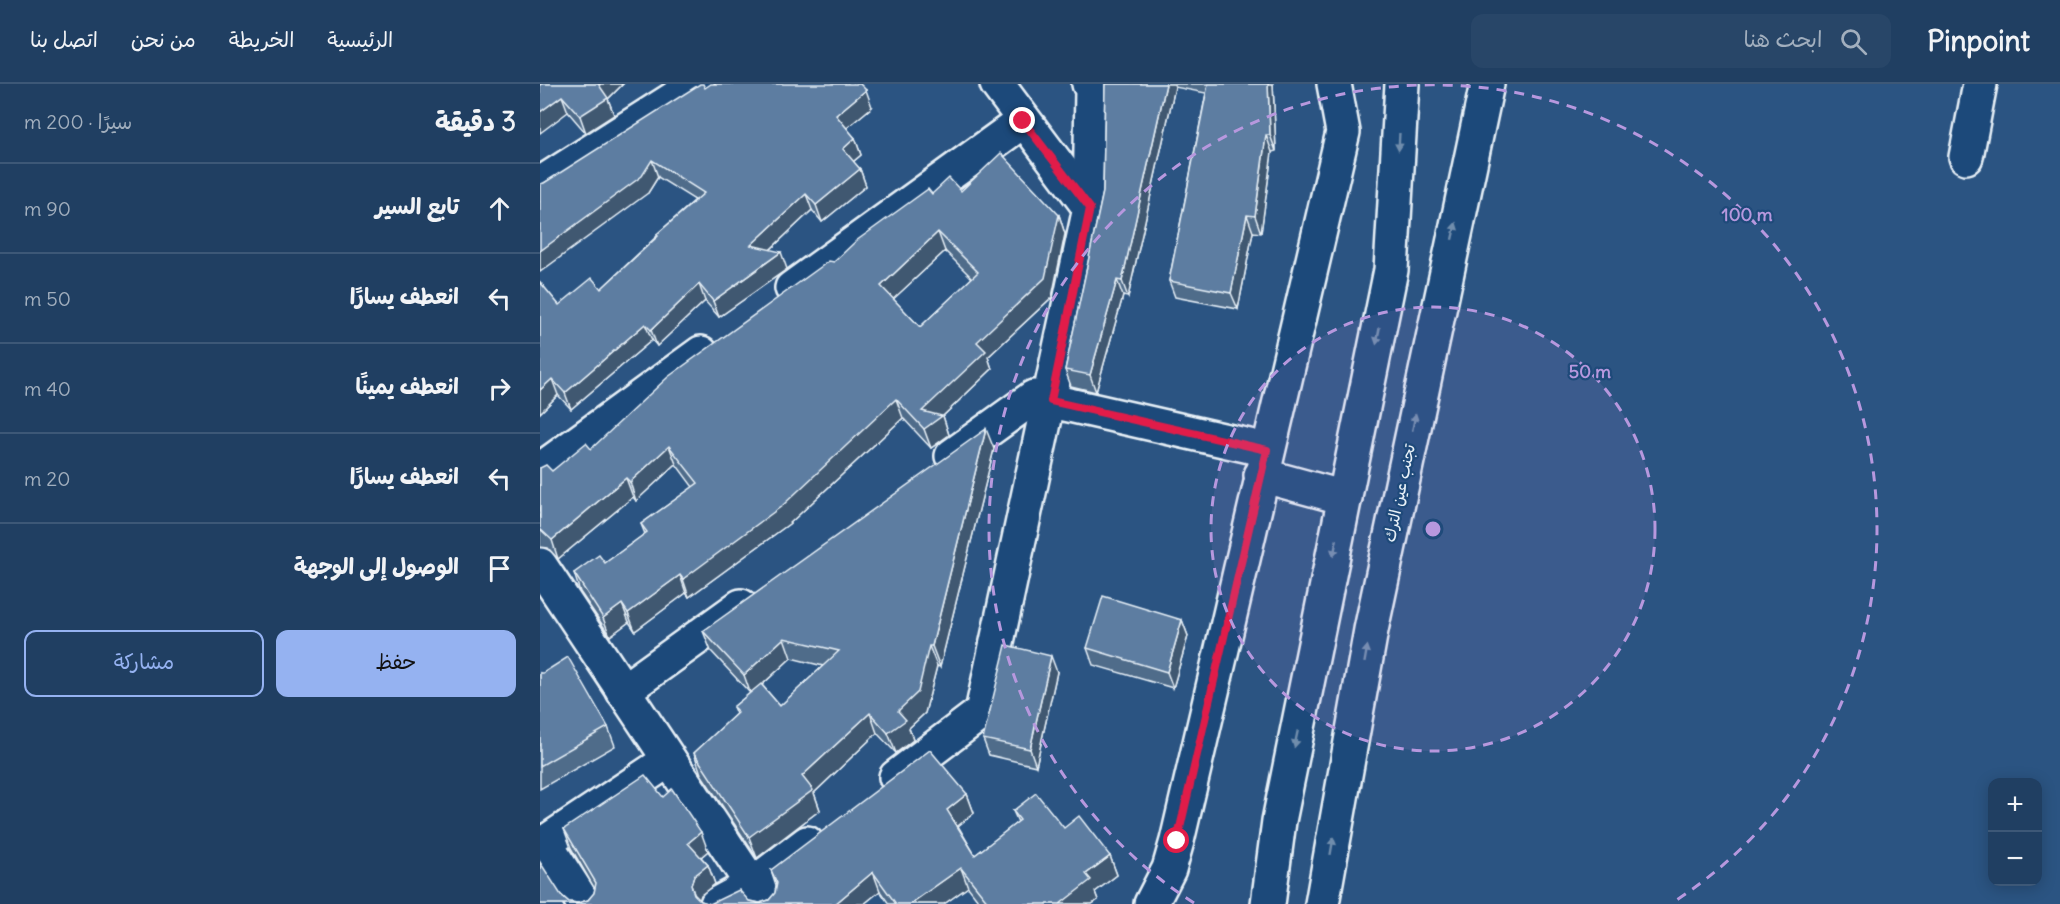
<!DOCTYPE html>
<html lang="ar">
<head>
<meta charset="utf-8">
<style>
	:root { --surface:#203f62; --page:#284668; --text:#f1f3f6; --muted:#a2afbe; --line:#3d5877; --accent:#95b2f1 }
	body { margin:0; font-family:Delius,"Playpen Sans Arabic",sans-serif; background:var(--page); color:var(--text); direction:rtl }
	.controls { position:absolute; right:18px; bottom:18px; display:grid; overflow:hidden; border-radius:12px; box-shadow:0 3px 15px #0003 }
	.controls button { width:54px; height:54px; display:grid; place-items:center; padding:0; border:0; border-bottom:2px solid var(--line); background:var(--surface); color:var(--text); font:30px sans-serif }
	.stop { position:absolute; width:18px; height:18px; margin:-14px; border:4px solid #e11d48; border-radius:50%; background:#fff }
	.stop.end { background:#e11d48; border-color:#fff; box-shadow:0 2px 6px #0008 }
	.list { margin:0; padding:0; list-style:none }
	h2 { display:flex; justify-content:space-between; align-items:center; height:78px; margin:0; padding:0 24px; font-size:26px }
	h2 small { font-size:20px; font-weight:400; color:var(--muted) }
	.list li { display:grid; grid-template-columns:39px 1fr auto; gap:18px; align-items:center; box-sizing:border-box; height:90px; padding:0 24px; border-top:2px solid var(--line) }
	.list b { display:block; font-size:22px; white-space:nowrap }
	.list em { font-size:20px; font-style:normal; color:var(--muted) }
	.actions { display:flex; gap:12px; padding:18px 24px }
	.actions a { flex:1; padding:14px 0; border:2px solid var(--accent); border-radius:12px; text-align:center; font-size:21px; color:var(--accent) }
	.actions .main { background:var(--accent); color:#111 }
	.icon { flex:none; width:33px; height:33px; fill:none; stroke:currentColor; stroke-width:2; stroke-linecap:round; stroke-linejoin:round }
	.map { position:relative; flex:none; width:1520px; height:820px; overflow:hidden; direction:ltr }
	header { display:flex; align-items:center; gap:36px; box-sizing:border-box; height:84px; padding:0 30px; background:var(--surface); border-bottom:2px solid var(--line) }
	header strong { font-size:28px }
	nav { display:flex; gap:33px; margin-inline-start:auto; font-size:21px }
	.search { width:420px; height:54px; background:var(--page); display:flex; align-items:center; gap:15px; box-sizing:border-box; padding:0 21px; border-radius:12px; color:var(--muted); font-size:22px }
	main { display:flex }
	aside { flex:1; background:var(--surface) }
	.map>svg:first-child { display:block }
</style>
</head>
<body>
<header>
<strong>Pinpoint</strong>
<div class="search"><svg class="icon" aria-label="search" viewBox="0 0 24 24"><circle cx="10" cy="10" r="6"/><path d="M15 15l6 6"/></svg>ابحث هنا</div>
<nav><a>الرئيسية</a><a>الخريطة</a><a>من نحن</a><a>اتصل بنا</a></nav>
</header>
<main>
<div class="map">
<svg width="1520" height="820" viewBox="0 0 1520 820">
	<rect width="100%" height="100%" fill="#2b5482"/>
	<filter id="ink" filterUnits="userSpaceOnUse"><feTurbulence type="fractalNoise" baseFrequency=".0167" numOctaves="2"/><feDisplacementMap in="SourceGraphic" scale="12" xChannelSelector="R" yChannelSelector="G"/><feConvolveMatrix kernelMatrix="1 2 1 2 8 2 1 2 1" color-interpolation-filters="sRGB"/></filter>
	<g filter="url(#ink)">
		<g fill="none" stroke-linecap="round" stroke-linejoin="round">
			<defs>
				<g id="minor">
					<polyline points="457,0 550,124"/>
					<polyline points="1426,73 1440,0"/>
					<polyline points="0,100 157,0"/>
					<polyline points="252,204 483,37"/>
					<polyline points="412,372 494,313 727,366"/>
					<polyline points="0,386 161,269"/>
					<polyline points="721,391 805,414"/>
					<polyline points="0,481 225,820"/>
					<polyline points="83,607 201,522"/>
					<polyline points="356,693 442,628 550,124 552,5 549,0"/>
					<polyline points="5,759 44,820"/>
					<polyline points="0,762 129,676"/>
					<polyline points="177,820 212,801 267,759"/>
					<polyline points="611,820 629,785 637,757 803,48 794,0"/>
				</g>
				<g id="highway">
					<polyline points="728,820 739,737 851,186 862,0"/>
					<polyline points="782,820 831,546 947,0"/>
				</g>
			</defs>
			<use href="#minor" stroke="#e8f1f8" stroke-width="38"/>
			<use href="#highway" stroke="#e8f1f8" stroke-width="38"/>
			<use href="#minor" stroke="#1f4a7a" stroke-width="33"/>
			<use href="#highway" stroke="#1f4a7a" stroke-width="33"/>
		</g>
		<g fill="#506c8a" stroke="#e8f1f8" stroke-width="1.5" fill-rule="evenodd">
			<polygon points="0,0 83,0 68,15 74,31 46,49 28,28"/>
			<polygon points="565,0 733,0 736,67 732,68 721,149 713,148 698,225 635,213 629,197 666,9 635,3 588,213 583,212 556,308 531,302 525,286 563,108"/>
			<polygon points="165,4 332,23 306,44 315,54 321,71 313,78 320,85 326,102 282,138 272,126 230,166 247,185 179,233 165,217 117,262 112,256 31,325 18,311 0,329 0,198 19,221 61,205 117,152 117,150 155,116 118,93 108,109 4,99"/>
			<path d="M421 107 519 131 525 150 512 213 448 273 452 285 403 332 409 351 391 364 363 334 249 440 149 513 146 509 95 547 89 538 70 552 40 508 34 489 65 479 105 450 101 440 153 403 136 380 96 417 93 413 18 475 8 464 0 463V384L12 387 51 365 294 178 392 110ZM405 167 432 194 380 243 353 215Z"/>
			<path d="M454 365 400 583 397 582 385 629 369 644 373 656 356 669 337 649 274 709 280 726 217 774 161 690 154 669 196 630 193 623 210 609 171 567 163 547ZM251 574 283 582 240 622 222 601Z"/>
			<polygon points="642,536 648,552 633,604 553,581 547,564"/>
			<polygon points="517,588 496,682 449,671 443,655"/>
			<polygon points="0,589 68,643 75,662 0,705"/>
			<polygon points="427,710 434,729 418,742 435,771 478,738 473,727 524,744 570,772 577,791 555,808 558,816 552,820 441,820 428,803 404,820 349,820 340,807 324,820 0,820 21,811 29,818 38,819 48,816 54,809 55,805 31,764 24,745 168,767 161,773 168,781 175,800 161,811 159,816 161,817 170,820 209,817 220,819 229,816 235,809 236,801 231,786"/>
		</g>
		<g fill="#415871" stroke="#e8f1f8" stroke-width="1.5">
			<polygon points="60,0 83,0 68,15 74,31 46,49 40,32"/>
			<polygon points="626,0 634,0 635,3 588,213 582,197"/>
			<polygon points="728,0 733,0 736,67 730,51"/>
			<polygon points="326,6 332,23 302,48 296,31"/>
			<polygon points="22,12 28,28 0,49 0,28"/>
			<polygon points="726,51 732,68 721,149 715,132"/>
			<polygon points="315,54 321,71 309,81 303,65"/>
			<polygon points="112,76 118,93 108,109 0,188 0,167"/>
			<polygon points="320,85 326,102 282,138 276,121"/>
			<polygon points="266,110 272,126 217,178 211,161"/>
			<polygon points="519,131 525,150 512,213 448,273 452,285 403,332 409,351 391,364 384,345 382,327"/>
			<polygon points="707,131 713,148 698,225 691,209"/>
			<polygon points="398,148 405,167 348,220 341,202"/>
			<polygon points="241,168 247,185 179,233 173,217"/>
			<polygon points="577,196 583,212 556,308 550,291"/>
			<polygon points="159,200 165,217 117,262 111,246"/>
			<polygon points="105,240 112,256 31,325 25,309"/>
			<polygon points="12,295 18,311 0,329 0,306"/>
			<polygon points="356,315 363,334 249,440 149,513 143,495"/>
			<polygon points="446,345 454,365 400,583 392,562"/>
			<polygon points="129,362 136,380 96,417 90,398"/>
			<polygon points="86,394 93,413 18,475 12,456"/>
			<polygon points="140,491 146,509 95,547 88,529"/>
			<polygon points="82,520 89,538 70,552 63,534"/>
			<polygon points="642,536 648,552 633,604 627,588"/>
			<polygon points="244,554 251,574 211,611 204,591"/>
			<polygon points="389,562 397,582 385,629 369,644 373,656 356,669 348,649"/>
			<polygon points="511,572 517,588 496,682 490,665"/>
			<polygon points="330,629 337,649 274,709 280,726 217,774 209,753 262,692"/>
			<polygon points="427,710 434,729 414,745 407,726"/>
			<polygon points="161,748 168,767 155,778 148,759"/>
			<polygon points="570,772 577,791 555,808 558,816 552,820 520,820 546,790"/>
			<polygon points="168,781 175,800 161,811 158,820 154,810 151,801 154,792"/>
			<polygon points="421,784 428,803 404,820 370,820"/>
			<polygon points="333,788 340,807 324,820 295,820"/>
		</g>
		<g fill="#5d7da1" stroke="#e8f1f8" stroke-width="1.5" fill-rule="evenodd">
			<polygon points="0,0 60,0 59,1 68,14 40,32 22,12 0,28"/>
			<polygon points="160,0 163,0 165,4 171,0 320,0 326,6 296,31 315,54 303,65 320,85 276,121 266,110 211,161 241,168 173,217 159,200 111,246 105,240 25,309 12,295 0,306 0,198 19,221 52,194 61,205 118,152 117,150 164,109 112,76 102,92 0,167 0,100 4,99"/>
			<polygon points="565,0 626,0 582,197 577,196 550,291 525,286 563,108"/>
			<polygon points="668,0 728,0 730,51 726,51 715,132 707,131 691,209 629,197"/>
			<path d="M461 69 519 131 505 194 437 258 446 267 382 327 402 332 384 345 356 315 242 422 143 495 140 491 88 529 82 520 63 534 34 489 59 471 65 479 107 448 101 440 158 399 129 362 90 398 86 394 12 456 0 445V384L6 381 12 387 46 359 51 365 128 293 289 177 294 178 316 157 388 105 392 110 409 94 421 107ZM398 148 438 188 380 243 341 202Z"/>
			<polygon points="446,345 392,562 389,562 378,608 358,627 366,636 348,649 330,629 262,692 273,706 209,753 154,669 198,628 193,623 221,600 240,622 299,567 244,554 204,591 163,547"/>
			<polygon points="563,512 642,536 627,588 547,564"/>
			<polygon points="466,561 511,572 490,665 443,655"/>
			<polygon points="28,573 68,643 0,682 0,589 3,589"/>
			<polygon points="390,666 427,710 407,726 435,771 480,736 473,727 496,709 524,744 539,732 570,772 546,790 551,796 520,820 446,820 448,818 421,784 370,820 356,820 333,788 295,820 0,820 0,778 21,811 29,818 38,819 48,816 54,809 56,799 24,745 105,691 123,713 132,705 161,748 148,759 168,781 154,792 151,801 154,810 161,817 170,820 199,806 209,817 220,819 229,816 235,809 237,799 231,786"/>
		</g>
		<defs><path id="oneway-solid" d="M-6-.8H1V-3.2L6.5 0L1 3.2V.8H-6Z" transform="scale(1.5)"/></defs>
		<g fill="#6f8dac">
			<use href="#oneway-solid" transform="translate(859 58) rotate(93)"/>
			<use href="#oneway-solid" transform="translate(914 147) rotate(-77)"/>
			<use href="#oneway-solid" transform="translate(838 252) rotate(101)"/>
			<use href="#oneway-solid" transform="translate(874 338) rotate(-78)"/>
			<use href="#oneway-solid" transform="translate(795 464) rotate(102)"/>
			<use href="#oneway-solid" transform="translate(826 570) rotate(-80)"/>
			<use href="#oneway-solid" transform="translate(756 655) rotate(102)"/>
			<use href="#oneway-solid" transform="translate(792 762) rotate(-80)"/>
		</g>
	</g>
	<g fill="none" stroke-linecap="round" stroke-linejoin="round" filter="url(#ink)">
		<polyline stroke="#e11d48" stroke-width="8" points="483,37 550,124 511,317 727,366 637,757"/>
	</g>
	<circle cx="893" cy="445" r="222" fill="#b798de" fill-opacity=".12"/>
	<g fill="none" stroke="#b798de" stroke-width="3" stroke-dasharray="10 8">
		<circle cx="893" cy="445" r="222"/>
		<path d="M654 819A444 444 0 1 1 1132 819"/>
	</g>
	<g text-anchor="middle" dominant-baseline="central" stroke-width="4.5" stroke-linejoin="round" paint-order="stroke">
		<g font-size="16" fill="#e8f1f8" stroke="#1f4a7a">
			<text transform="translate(859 409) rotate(-78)">تجنب عين الترك</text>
		</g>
	</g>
	<circle cx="893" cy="445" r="9" fill="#b798de" stroke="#1f4a7a" stroke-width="3"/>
	<g font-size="18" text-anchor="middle" font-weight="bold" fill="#b798de" stroke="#1f4a7a" stroke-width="4.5" stroke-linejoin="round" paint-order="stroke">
		<text x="1207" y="137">100 m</text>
		<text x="1050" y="294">50 m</text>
	</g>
</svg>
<div class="controls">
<button>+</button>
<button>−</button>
</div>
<div class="stop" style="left:637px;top:757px"></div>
<div class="stop end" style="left:483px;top:37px"></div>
</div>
<aside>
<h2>3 دقيقة<small>سيرًا · 200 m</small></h2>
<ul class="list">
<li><svg class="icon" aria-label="ahead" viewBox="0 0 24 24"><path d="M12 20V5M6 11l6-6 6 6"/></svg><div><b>تابع السير</b></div><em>90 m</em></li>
<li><svg class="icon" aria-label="left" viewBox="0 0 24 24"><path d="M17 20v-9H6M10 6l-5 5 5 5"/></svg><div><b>انعطف يسارًا</b></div><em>50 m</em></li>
<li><svg class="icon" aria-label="right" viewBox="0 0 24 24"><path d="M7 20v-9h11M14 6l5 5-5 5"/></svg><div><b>انعطف يمينًا</b></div><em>40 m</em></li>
<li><svg class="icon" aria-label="left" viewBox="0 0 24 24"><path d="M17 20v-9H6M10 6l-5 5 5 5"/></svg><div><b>انعطف يسارًا</b></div><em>20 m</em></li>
<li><svg class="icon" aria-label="arrive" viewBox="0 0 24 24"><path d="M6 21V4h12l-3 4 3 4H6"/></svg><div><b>الوصول إلى الوجهة</b></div></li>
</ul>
<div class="actions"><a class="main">حفظ</a><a>مشاركة</a></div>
</aside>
</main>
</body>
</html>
